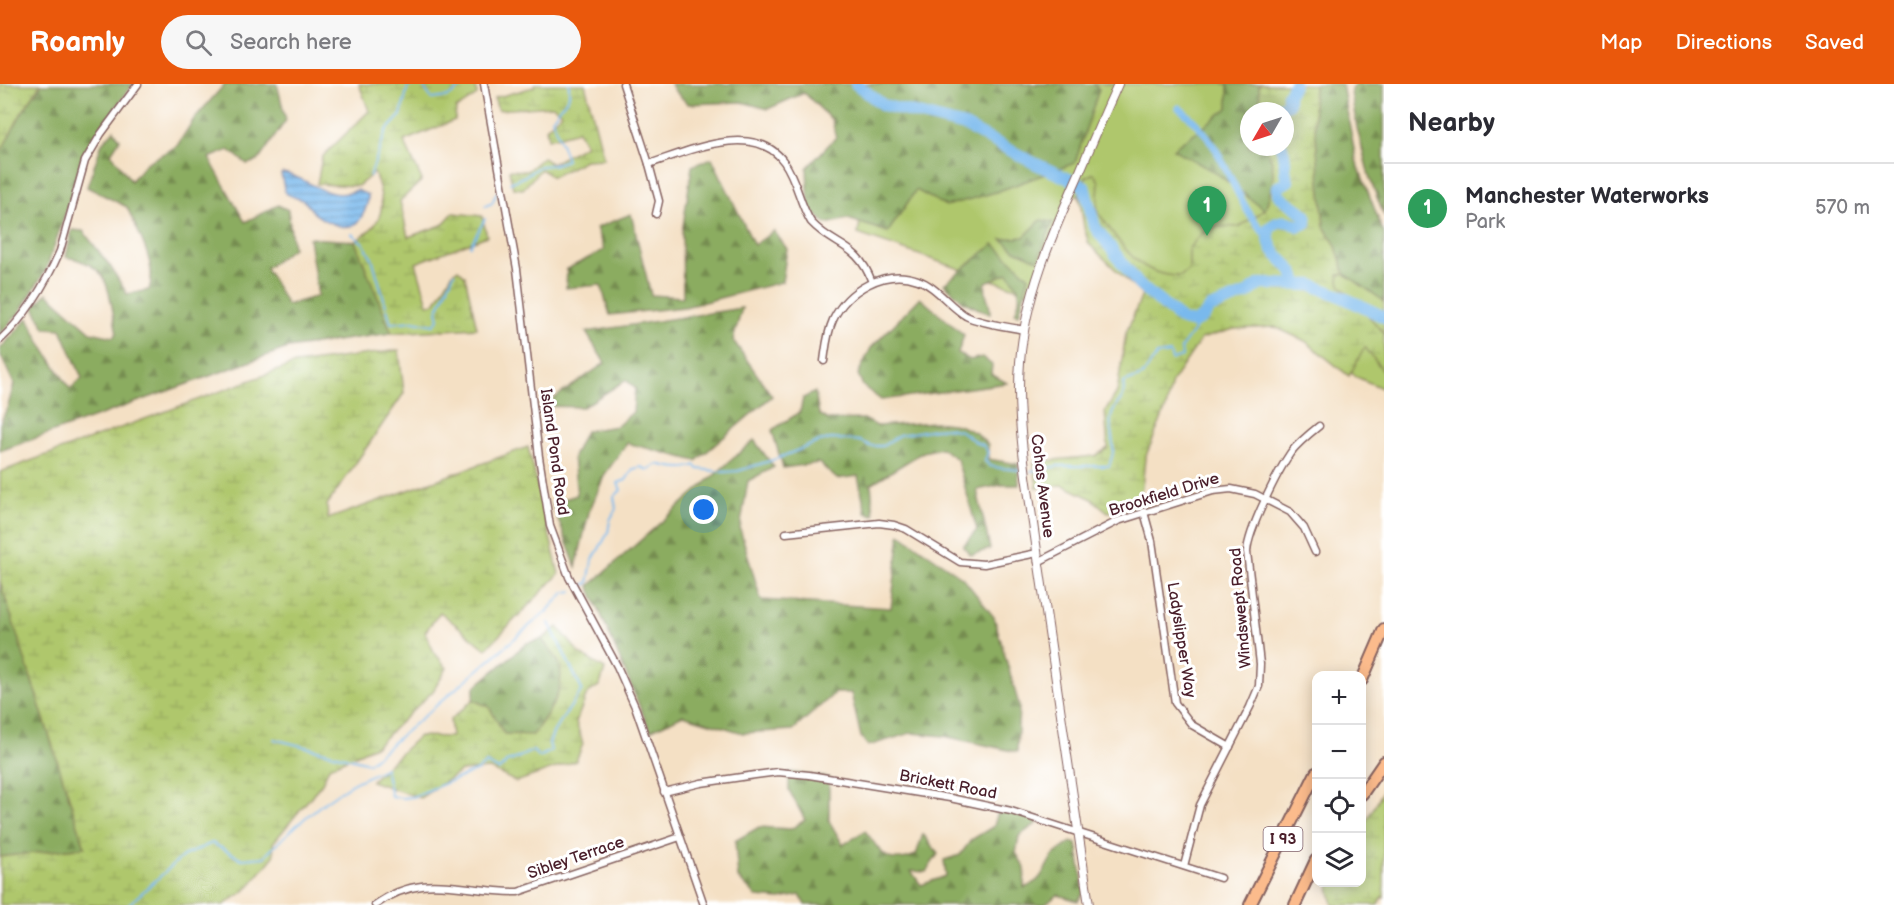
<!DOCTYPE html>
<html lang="en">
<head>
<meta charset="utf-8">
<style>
	:root { --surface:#fff; --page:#f7f7f7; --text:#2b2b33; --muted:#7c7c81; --line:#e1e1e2; --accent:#ea580c }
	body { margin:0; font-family:"Balsamiq Sans",sans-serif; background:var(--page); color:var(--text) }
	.controls { position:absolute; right:18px; bottom:18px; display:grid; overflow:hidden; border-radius:12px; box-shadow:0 3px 15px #0003 }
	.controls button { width:54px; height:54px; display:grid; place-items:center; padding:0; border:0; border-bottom:2px solid var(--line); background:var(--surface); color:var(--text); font:30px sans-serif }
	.compass { position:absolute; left:1240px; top:18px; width:54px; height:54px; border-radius:50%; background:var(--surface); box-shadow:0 3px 15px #0003; rotate:231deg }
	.you { position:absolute; left:704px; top:426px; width:21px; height:21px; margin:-15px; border:4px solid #fff; border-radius:50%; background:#1a73e8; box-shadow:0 0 0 9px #1a73e833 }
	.badge { display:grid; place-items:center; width:39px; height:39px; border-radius:50%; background:var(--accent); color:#fff; font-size:20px; font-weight:700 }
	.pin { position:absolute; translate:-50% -50px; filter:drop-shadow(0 2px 3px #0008) }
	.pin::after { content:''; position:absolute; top:32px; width:21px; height:18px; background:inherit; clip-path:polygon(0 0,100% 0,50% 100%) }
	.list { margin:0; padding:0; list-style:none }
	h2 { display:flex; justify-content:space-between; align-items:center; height:78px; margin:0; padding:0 24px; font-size:26px }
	h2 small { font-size:20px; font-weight:400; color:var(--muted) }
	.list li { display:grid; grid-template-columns:39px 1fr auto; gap:18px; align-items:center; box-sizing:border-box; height:90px; padding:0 24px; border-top:2px solid var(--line) }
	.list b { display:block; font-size:22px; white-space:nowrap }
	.list p { margin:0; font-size:20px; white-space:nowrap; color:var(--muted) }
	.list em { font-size:20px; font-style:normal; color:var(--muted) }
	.icon { flex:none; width:33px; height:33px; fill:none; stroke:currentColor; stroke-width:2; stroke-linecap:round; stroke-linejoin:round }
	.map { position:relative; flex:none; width:1384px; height:821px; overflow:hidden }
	header { display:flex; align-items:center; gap:36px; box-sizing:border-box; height:84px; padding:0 30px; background:var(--accent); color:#fff }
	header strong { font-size:28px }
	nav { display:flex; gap:33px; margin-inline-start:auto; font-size:21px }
	.search { width:420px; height:54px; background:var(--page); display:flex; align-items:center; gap:15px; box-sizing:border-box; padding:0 21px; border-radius:33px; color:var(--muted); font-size:22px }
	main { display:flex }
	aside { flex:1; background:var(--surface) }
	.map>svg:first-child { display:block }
</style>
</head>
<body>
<header>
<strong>Roamly</strong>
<div class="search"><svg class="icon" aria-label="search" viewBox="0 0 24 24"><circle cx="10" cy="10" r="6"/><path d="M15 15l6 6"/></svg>Search here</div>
<nav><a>Map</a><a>Directions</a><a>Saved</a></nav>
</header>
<main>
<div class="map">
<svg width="1384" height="821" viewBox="0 0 1384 821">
	<defs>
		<pattern id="forest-firs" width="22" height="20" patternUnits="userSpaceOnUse" patternTransform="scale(1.5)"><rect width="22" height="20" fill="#8bac60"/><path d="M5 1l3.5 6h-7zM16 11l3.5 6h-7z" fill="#748b4f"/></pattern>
		<pattern id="wetland-marsh" width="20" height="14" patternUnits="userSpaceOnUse" patternTransform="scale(1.5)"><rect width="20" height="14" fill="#afc76c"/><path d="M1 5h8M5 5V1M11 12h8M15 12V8" fill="none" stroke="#98aa5e"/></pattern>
		<pattern id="water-rules" width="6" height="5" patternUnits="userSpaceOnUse" patternTransform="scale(1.5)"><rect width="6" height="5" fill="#79b9ed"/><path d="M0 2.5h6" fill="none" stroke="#6596c0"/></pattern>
	</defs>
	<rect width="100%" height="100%" fill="#fff"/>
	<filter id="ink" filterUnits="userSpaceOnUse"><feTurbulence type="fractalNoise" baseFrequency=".0167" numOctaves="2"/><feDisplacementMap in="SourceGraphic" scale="12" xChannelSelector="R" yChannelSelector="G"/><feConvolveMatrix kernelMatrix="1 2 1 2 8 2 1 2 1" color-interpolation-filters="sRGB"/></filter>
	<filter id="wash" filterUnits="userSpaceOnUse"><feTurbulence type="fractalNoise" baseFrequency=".008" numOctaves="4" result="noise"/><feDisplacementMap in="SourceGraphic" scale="24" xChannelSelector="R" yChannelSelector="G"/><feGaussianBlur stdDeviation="1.35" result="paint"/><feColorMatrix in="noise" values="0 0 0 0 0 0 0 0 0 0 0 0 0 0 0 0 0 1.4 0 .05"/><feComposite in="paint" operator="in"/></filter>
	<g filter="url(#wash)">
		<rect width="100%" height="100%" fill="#f4e0c4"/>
		<path fill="#afc76c" stroke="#7c734c" stroke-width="1.5" fill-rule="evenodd" d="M863 0H1303L1384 207V305L1354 292 1316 223 1184 227 1092 149 1078 112 1069 108 1030 209 858 150 879 9ZM1249 27H1285V63H1249Z"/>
		<g fill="url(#forest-firs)" stroke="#6a6646" stroke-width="1.5">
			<polygon points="41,0 133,0 83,69 65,130 46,186 19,229 0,250 0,69 21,30"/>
			<path d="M225 0H277L286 36 258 77 247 80 229 66 209 74 245 138 278 121 288 126 293 164 266 184 287 221 318 212 309 154 355 157 392 249 288 264 0 367V340L8 322 14 300 0 270V265L28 234 41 260 70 305 82 294 61 245 45 244 34 223 47 209 91 248 113 253 117 249C113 233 111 202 100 189 92 180 77 175 66 173L72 146 83 147 110 182 127 210 149 206C158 180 137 147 127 123L87 103 102 59 114 46 120 55 111 69 131 97 146 79 177 62 194 35Z"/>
			<polygon points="671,0 1093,0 1099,5 1075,79 996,108 946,122 916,106 888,148 848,135 826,140 809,125 807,84 836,53 832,36 804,9 768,25 742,18 688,20 674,6"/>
			<path d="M1228 0H1259L1261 27H1249V63H1265C1279 80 1272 106 1265 126L1216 89 1173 65 1228 24Z"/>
			<polygon points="1314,0 1342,0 1356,76 1384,150 1384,217 1345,190 1335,160 1324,143 1313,22"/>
			<polygon points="1355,0 1384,0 1384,132 1369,92 1357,44 1351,8"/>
			<polygon points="712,74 754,161 774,147 787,165 782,198 685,223 610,231 601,201 566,204 567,185 604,166 596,144 631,130 651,211 683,213 682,149 692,82"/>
			<polygon points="1041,136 1053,138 1038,176 1015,166 1002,155 1024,153"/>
			<path d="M994 160 1029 193 1019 230 1015 229C1023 210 1020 204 1008 189L986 198C983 210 991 218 990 230L964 218 944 200Z"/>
			<polygon points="920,214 964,251 958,269 970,276 982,273 992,281 991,290 1007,299 881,316 863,302 858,290 871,264"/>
			<polygon points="742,224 733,256 772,312 696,377 627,359 605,390 589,428 576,483 552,419 577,411 573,373 585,347 617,342 633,328 635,304 626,296 583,323 543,322 605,279 586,248"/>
			<polygon points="815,308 819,330 828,336 864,335 877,342 935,338 959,341 976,349 988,361 988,375 1018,380 1019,401 1001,401 977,406 990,465 971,471 963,462 977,446 957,375 941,364 923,368 871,400 874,431 866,429 858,392 837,395 819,379 783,384 772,346 800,328 803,314"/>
			<polygon points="754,356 774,383 748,397 740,445 761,516 891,524 900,450 963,494 994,533 1019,621 1017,668 944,652 911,649 868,662 861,653 851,609 835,609 793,646 743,649 683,631 650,647 589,502"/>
			<polygon points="0,497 85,763 0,773"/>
			<path d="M542 555C547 563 559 574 560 582 565 610 547 630 533 651L504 650 489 623 473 616 475 603 527 559Z"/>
			<path d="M789 688 829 694V737L843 761 865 747C883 769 885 783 916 771L923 750 938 770 926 788 911 787 921 801 946 792 944 776 960 771 971 756 994 742 999 724 1038 735 1036 740 1019 752 1016 769 1025 784 1024 804C1042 797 1043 788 1052 773 1056 768 1065 763 1071 758L1077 760 1084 808 1078 817 1058 811 1044 821H805L800 811 780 815 757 813 738 794 735 757 759 743 791 745 805 736 789 706Z"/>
		</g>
		<g fill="url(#wetland-marsh)" stroke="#7c734c" stroke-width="1.5">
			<polygon points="0,0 41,0 21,30 0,69"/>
			<path d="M359 0H475L477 11 456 25 455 36 404 57 422 96 400 117 408 153 442 141 453 129 482 132 487 152 416 179 428 220 435 219 452 190 458 185 465 192 477 244 392 249 355 157C385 140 387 119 374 89L358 102 317 100 322 73 369 27Z"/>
			<polygon points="534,0 585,0 604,75 585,76 552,93 541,85 523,105 513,104 509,86 527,87 543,73 551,80 586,61 578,47 548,55 546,44 562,29 553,22 498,26 494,14 534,3"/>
			<path d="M1259 0H1314L1313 22 1324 143 1335 160 1345 190 1338 191 1340 201 1384 249V288L1365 263 1349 292 1305 257 1275 243 1234 245 1201 255 1172 298 1166 324 1145 374 1142 404 1134 424 1108 428 1092 415 1063 401 1037 404 1034 378 1095 372 1108 364 1105 328 1117 308 1126 249 1142 211 1089 160 1084 144 1079 109 1086 93 1094 89 1099 98 1097 127C1120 158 1137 193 1181 192L1189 185V164L1201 150 1217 142 1239 143 1265 126C1272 106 1279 80 1265 63H1285V27H1261Z"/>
			<polygon points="399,266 404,309 327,421 328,435 528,363 559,490 486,565 440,528 425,548 434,568 447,584 433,607 377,661 329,683 322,699 273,759 274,772 246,806 224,821 0,821 0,773 85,763 0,497 0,388 295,280"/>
			<path d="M558 543 580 570 605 585 600 601 587 610 576 638 583 660 576 677 516 698 490 685 461 687 420 714 371 697 419 652 452 653 450 636 473 616 489 623 504 650 533 651C547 630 565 610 560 582 559 574 547 563 542 555Z"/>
			<polygon points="1384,705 1384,814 1382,813 1378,821 1333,821 1329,803 1332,799 1362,798 1362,745"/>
		</g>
		<path fill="url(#water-rules)" stroke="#626c8c" stroke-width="1.5" d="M283 89C311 94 326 119 357 106L368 111C369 119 365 127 361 134 352 151 327 139 315 130 311 126 307 118 302 116 297 113 291 113 285 109L281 90Z"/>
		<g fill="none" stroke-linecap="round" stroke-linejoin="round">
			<g stroke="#79b9ed" stroke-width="2">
				<polyline points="370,92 386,47 401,31 408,2 422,1 432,15 448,13 466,0"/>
				<polyline points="510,99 525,92 540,82 553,81 567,76 552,35 569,12 569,0"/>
				<polyline points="485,122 492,119 497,108"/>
				<polyline points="352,150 363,159 372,174 391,239 413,237 434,241 439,234 437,228 454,189"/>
				<polyline points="470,162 485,135"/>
				<path d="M1031 387 1058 382H1109C1111 376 1114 369 1113 363 1113 353 1109 343 1111 334 1114 318 1127 317 1123 299L1142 292 1157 271 1170 269 1172 276 1182 273 1181 264 1194 246V239"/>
				<path d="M580 503 588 499 592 477 608 449 610 436 616 425 614 413 621 406 618 399 626 396 633 385 641 383 648 386 657 380C668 383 685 387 695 381L698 385 724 388 738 387 776 375 818 358 831 355 860 357 870 362H883L899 351 935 345 948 344 961 347 977 359 983 361 988 368 985 377 990 382 1000 384 1020 386"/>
				<polyline points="548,529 548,526 564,509 572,507"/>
				<polyline points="274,655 369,679 548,526"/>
				<path d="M128 821 183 772 212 759 242 775 264 773C290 746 316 722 347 703 359 695 373 691 385 684L391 712 402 714 412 713 478 686 486 679 499 686 505 680 506 678C515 676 523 670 533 667L539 673 551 667 549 659 554 647 582 606 549 539"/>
			</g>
			<path stroke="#79b9ed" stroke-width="7" d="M1179 24C1218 54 1223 84 1246 124 1252 135 1260 144 1268 154"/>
			<g stroke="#79b9ed" stroke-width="12">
				<polyline points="856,0 883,21 965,42 1034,79 1084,102 1095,143 1139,201 1182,236 1194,239 1203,233 1210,224 1246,210 1260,200 1312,201 1338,211 1384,233"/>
				<polyline points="1275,27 1276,25 1288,20 1288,10 1294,0"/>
				<path d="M1282 63C1288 78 1282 85 1288 97L1278 103V110C1287 119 1297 123 1306 132V139L1298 142C1286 136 1280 135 1269 144 1265 174 1291 174 1297 199"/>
			</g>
		</g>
	</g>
	<g filter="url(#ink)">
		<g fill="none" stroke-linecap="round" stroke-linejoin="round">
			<defs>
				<g id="minor">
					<polyline points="484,0 517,185 539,373 550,442 569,493 617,582 636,625 704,821"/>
					<polyline points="623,0 649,80 659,117 656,130"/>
					<path d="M649 80C686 68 755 36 784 78 797 96 799 119 811 138 835 164 857 158 872 198"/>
					<path d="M0 256C26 232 46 199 60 167L85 77 101 50 138 0"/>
					<path d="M824 277C826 263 827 249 833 236 847 206 885 184 918 196 936 202 949 222 966 232 982 240 1006 242 1024 246"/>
					<polyline points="1144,428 1152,457 1175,619 1192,641 1230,663"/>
					<polyline points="786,449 879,439 894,441 906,445 960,478 984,480 1037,469"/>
					<polyline points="1038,478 1118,437 1213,407 1231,405 1255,410 1290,428 1304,444 1315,468"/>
					<polyline points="664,708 701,699 755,691 778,688 809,691 950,714 1011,727 1220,794"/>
					<path d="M1184 782 1200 721 1250 623 1259 602 1260 580 1247 468C1248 446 1278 387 1291 368 1299 358 1309 350 1319 342"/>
					<path d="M375 821C424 785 463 809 518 808L680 753"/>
				</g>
				<path id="tertiary" d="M1089 821 1026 392C1021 354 1017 316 1020 278 1025 212 1052 151 1078 92 1091 61 1104 31 1118 0"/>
				<g id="motorway">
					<polyline points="1362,596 1384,545"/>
					<polyline points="1362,710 1384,678"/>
					<polyline points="1250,821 1316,689"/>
					<polyline points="1295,821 1316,776"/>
				</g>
			</defs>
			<use href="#minor" stroke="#866361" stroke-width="9"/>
			<use href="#tertiary" stroke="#866361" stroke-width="10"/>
			<use href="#motorway" stroke="#866361" stroke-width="14"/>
			<use href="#minor" stroke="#fff" stroke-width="6"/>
			<use href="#tertiary" stroke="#fff" stroke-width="8"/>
			<use href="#motorway" stroke="#fbbb8c" stroke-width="10"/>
		</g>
	</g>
	<g text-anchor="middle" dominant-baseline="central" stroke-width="6" stroke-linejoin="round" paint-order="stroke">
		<rect fill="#fff" stroke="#80626b" stroke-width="1.5" x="1263.5" y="743" width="39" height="24" rx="4.5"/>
		<g font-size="15" font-weight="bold" fill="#4a1f2b">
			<text x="1283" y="755">I 93</text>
		</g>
		<g font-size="16" fill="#4a1f2b" stroke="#fff">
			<text transform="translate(554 368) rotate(82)">Island Pond Road</text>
			<text transform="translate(1042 402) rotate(83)">Cohas Avenue</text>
			<text transform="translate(1164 411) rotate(-17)">Brookfield Drive</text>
			<text transform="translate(1241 524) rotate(-95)">Windswept Road</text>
			<text transform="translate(1181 556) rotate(81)">Ladyslipper Way</text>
			<text transform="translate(948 701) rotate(11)">Brickett Road</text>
			<text transform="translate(576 774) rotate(-19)">Sibley Terrace</text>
		</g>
	</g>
</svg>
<div class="controls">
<button>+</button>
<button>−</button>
<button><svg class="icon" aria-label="locate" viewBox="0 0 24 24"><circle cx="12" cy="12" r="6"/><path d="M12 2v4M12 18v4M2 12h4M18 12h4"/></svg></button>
<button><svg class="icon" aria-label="layers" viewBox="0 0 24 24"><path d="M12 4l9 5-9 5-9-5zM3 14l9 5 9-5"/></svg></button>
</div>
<svg class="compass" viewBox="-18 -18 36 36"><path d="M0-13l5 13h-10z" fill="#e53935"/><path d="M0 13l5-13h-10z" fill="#7c7c81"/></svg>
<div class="you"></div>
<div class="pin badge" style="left:1207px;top:152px;background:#2e9e5b">1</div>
</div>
<aside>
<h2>Nearby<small></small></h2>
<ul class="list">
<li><span class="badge" style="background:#2e9e5b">1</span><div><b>Manchester Waterworks</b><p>Park</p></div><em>570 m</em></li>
</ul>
</aside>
</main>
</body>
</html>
